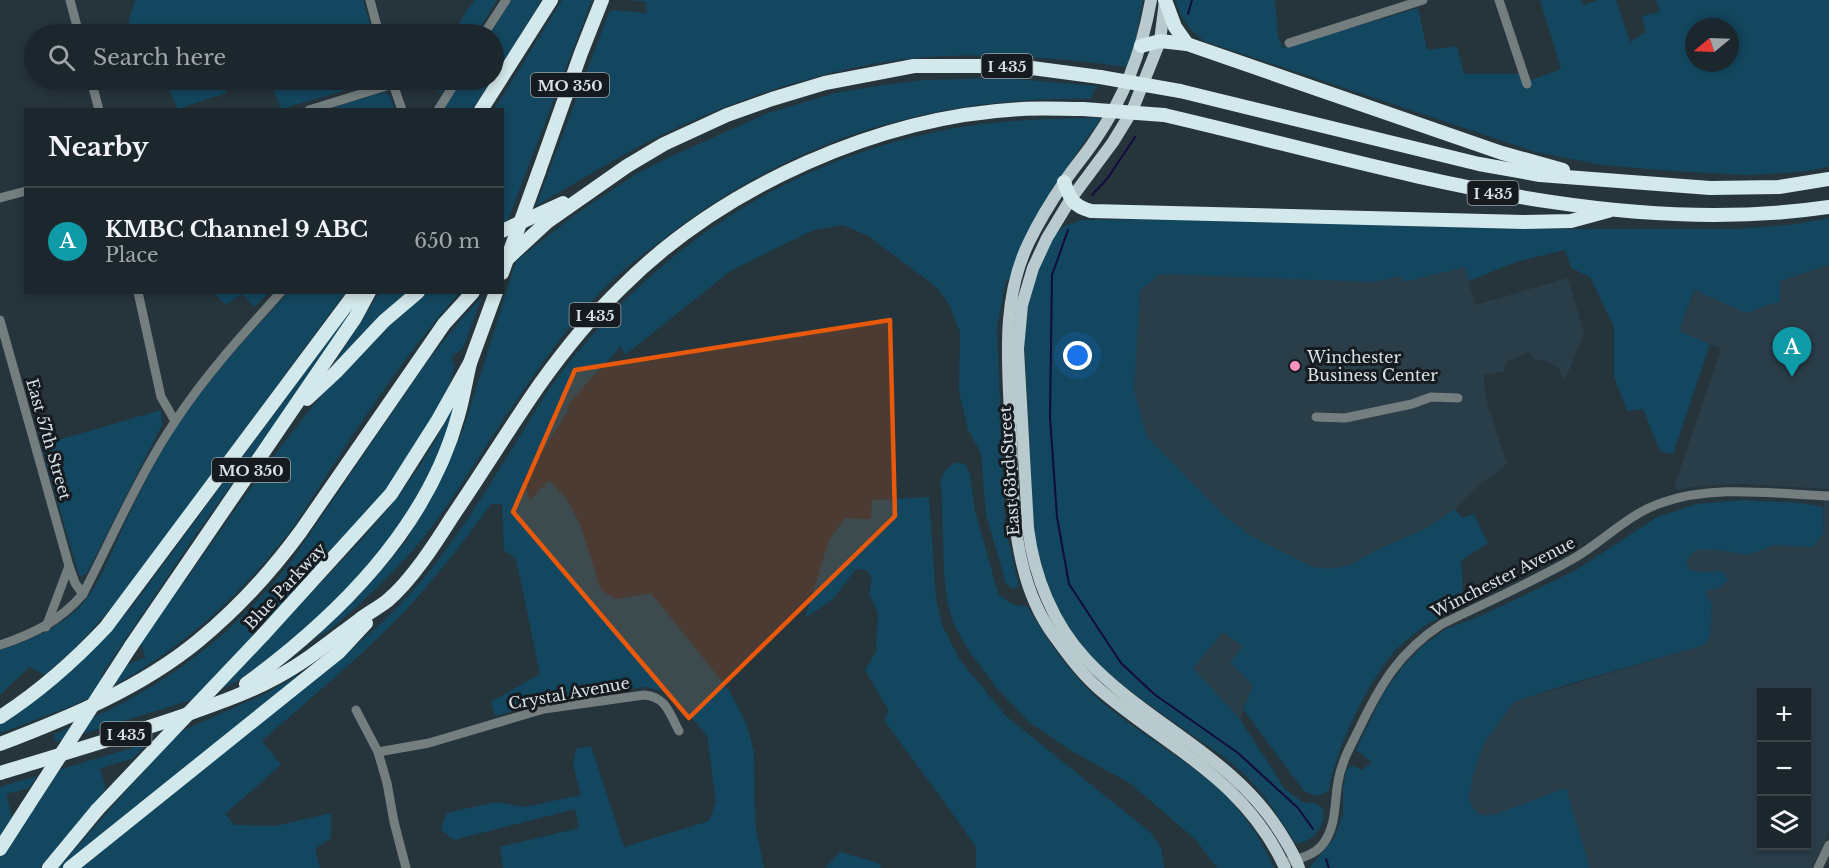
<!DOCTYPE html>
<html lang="en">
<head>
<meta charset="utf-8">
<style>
	:root { --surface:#1c272d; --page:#252f35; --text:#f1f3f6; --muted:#a0a5aa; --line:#3a4449; --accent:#fc8fc1 }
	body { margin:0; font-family:"Libre Baskerville",serif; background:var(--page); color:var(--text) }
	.controls { position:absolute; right:18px; bottom:18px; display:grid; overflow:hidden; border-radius:0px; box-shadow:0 3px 9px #0003 }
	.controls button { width:54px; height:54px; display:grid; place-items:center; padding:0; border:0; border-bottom:2px solid var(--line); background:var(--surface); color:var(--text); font:30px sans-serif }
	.compass { position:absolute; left:1685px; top:18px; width:54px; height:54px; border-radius:50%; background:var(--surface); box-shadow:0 3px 9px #0003; rotate:251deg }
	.you { position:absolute; left:1078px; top:356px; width:21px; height:21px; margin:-15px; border:4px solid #fff; border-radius:50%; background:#1a73e8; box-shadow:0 0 0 9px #1a73e833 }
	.badge { display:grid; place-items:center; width:39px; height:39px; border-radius:50%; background:var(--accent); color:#fff; font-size:20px; font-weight:700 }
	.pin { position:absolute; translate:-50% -50px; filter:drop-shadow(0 2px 3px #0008) }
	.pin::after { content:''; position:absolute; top:32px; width:21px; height:18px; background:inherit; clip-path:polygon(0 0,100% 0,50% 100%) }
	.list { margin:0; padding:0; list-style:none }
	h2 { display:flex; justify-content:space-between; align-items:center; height:78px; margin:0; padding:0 24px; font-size:26px }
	h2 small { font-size:20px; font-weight:400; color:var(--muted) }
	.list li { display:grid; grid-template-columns:39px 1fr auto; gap:18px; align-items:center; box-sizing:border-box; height:108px; padding:0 24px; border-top:2px solid var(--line) }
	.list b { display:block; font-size:22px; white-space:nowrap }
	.list p { margin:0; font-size:20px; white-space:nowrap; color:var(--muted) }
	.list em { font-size:20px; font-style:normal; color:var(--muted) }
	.icon { flex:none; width:33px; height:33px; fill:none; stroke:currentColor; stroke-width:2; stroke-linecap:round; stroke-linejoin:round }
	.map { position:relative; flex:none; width:1829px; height:868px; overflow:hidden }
	.search { position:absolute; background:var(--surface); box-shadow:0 3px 9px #0003; left:24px; top:24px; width:480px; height:66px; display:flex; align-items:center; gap:15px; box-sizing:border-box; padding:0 21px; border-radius:33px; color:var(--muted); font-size:22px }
	.panel { position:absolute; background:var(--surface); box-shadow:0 3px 9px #0003; left:24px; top:108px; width:480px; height:186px; border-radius:0px }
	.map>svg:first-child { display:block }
</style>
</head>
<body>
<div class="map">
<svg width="1829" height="868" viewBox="0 0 1829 868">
	<rect width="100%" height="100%" fill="#26343c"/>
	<g fill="#2a3e4a" fill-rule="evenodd">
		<polygon points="1829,265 1829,489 1741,484 1698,486 1678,490 1674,487 1721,349 1679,331 1695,290 1779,281"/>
		<polygon points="1465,267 1475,305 1568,278 1584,333 1565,380 1558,368 1548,362 1533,359 1529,352 1506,362 1504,371 1483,375 1487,402 1507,464 1480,485 1455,509 1427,528 1376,550 1350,565 1329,569 1313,567 1248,534 1224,515 1147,437 1134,390 1140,291 1160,274 1373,282 1401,276 1403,282"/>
		<path d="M1824 500 1829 501V832L1812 868H1590L1566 788 1496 815 1482 816 1473 808 1469 799 1473 775 1484 743 1514 702 1704 645 1710 636 1712 604 1704 591 1723 571 1702 572 1689 570 1686 560 1696 550H1716L1748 555 1774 545 1813 547 1823 534ZM1762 692H1806V846H1762Z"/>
		<polygon points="1223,631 1243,647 1253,686 1240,719 1192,668"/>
	</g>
	<g fill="#13475f" fill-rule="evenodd">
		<polygon points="135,0 363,0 373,34 128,34 129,20"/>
		<polygon points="475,0 497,0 476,34 453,34 467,10"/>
		<polygon points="511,0 542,0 494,77 494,34 490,34"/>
		<polygon points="562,0 592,0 507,222 503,225 502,110 494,110"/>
		<path d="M628 0H1143L1135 42 1127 67C1068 59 1006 54 946 56 860 59 765 88 687 123 635 146 586 177 536 206L609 12 613 10 647 13 646 2Z"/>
		<path d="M1176 0H1275L1278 36 1283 48 1418 8 1427 50 1457 46 1464 74H1523L1526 82 1561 69 1540 0H1581L1583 5 1598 0H1616L1630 42 1646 32 1642 16 1660 12 1656 0H1829V167L1801 172 1746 175 1673 171 1602 165 1536 152 1204 41C1190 30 1179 18 1176 0ZM1694 27H1730V63H1694Z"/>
		<path d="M1005 78 1097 86 1090 99C932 96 797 138 671 233 653 247 633 261 616 277 572 317 539 368 505 417 480 454 457 494 430 529 408 558 381 585 354 609 342 620 329 631 315 639L351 601 356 599 409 538V534L429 501 463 430 516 261 573 216 636 174 676 154 768 113 835 93 877 86 925 80Z"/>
		<polygon points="164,80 223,80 226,93 178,109"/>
		<polygon points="270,80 375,80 371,83 281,109"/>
		<polygon points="429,80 449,80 441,93 427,84"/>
		<polygon points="462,80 492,80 472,109 443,110"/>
		<polygon points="384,92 390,96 394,109 328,109"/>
		<path d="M1086 118H1101C1066 170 1027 218 1010 279H1006L997 328 1005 527 1019 586 1012 589 1006 583 986 515 981 453 968 430 959 391 960 332 949 304 935 286 868 236 843 225 814 230 732 270 625 355 621 346 569 403 568 411 523 480 530 500 549 480 566 498 580 524 601 590 615 599 651 593 729 690 746 723 754 751 755 824 764 868H503L500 847 579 828 575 809 454 840 441 830 446 813 496 802 524 807 581 795 573 765 576 749 591 746 624 847 709 821 716 802 707 735 683 708 662 691 646 687 599 693 537 704 495 716 491 702 540 674 516 559 504 550 502 504H491C469 534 447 563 423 591 375 646 317 692 262 741L281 765 225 814 235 825 276 826 331 813V838L315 849 320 868H81C149 813 217 758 284 703 326 669 372 636 408 596 448 552 479 502 510 452 524 430 537 406 552 385 654 246 796 153 968 126 1007 120 1046 119 1086 118Z"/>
		<path d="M1829 218V265L1780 281V301L1746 313 1694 290 1679 331 1710 344 1673 454 1660 451 1643 409 1627 411 1614 377V327L1590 277 1571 268 1565 250 1519 261 1469 281 1465 267 1403 282 1401 276 1373 282 1160 274 1140 291 1134 390 1147 437 1224 515 1248 534 1313 567 1329 569 1350 565 1376 550 1427 528 1455 509 1462 518 1474 514 1488 543 1461 561C1462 575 1466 592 1458 605 1451 615 1433 620 1423 627 1416 632 1409 638 1402 644 1373 669 1334 752 1329 790 1319 798 1314 796 1303 790L1243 709 1253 686 1230 662 1243 647 1223 632 1193 668 1240 719 1285 789 1302 802 1317 804 1323 809C1327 825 1312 844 1295 843 1278 815 1261 788 1236 767 1220 753 1201 742 1184 729 1143 700 1095 670 1068 626 1052 600 1041 570 1034 541L1024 333 1027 302 1037 270 1051 238 1063 227 1080 220 1161 219 1523 229H1739L1796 224Z"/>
		<polygon points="214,293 269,293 254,307 242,294 226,305"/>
		<path d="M288 293H345L120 599 75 648 45 675 29 667 0 695V650C26 642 52 631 73 613 97 593 112 551 125 523 142 487 160 451 182 419 213 373 250 333 288 293Z"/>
		<path d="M363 293 310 376 197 533 100 677 145 657 140 641C233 523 306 386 426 293H459C396 365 346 446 294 526 237 601 172 659 85 700 58 712 28 722 0 733V724C52 693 94 650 134 604Z"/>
		<polygon points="379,293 410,293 333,365"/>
		<path d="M482 297 463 348 451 358 455 365 450 383 430 424 393 482 306 581 252 634 267 637C312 591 359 547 398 496 422 466 440 433 457 399L444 443 431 471 401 524 364 570 287 648 249 675 214 693 56 742 54 734C82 722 110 711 137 695 197 661 250 615 292 560L426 363 463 317Z"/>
		<polygon points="161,410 162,425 87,573 81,577 78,572 41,445"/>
		<path d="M956 462 965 464 970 474 975 511 998 593C1007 602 1013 606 1027 606 1047 639 1068 671 1096 697 1132 729 1176 753 1213 784 1239 806 1261 837 1274 868H1217L1196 840 1131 784 1070 750 1029 722 996 687 969 651 953 623 947 599 944 571 941 479 947 468Z"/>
		<polygon points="929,497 936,599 942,625 960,660 1006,716 1150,832 1161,847 1164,868 976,868 976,848 963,828 884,720 889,711 865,670 876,652 878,613 869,593 872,580 867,570 856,569 832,600 805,618 829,540 845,518 871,519 872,500"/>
		<polygon points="1742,500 1801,503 1823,507 1823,534 1813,547 1774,545 1748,555 1716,550 1696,550 1686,560 1689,570 1702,572 1723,571 1728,580 1719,588 1705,591 1712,604 1710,636 1704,645 1559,687 1514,702 1484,743 1473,775 1469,799 1473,808 1482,816 1496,814 1566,788 1590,868 1309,868 1335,837 1343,813 1343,789 1347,768 1355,766 1362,770 1372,762 1356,750 1383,694 1402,667 1422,646 1446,629 1483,615 1576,570 1657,517 1697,504"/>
		<polygon points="306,670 308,671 65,868 58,868 177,733 267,693"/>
		<polygon points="148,743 132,759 100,768 106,788 96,803 40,868 0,868 0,858 55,771"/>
		<polygon points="37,776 29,788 6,794 12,817 0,836 0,787"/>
		<polygon points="840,852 878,863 881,868 825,868"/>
	</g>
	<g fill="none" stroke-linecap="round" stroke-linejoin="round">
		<g stroke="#120b3e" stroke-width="2">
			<polyline points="1188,14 1192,0"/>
			<polyline points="1092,195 1107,179 1135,137"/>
			<polyline points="1068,230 1052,275 1050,417 1057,517 1069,584 1121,663 1154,694 1238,753 1298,808 1313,829"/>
			<polyline points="1326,859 1329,868"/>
		</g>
		<g stroke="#757e7f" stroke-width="9">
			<polyline points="70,0 79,34"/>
			<polyline points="370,0 379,34"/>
			<polyline points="1499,0 1527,84"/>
			<polyline points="484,34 506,0"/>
			<polyline points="1289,43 1423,0"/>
			<polyline points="91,80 99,110"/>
			<polyline points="392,81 402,110"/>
			<polyline points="309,110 393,84"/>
			<polyline points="438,110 457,80"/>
			<polyline points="0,198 26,191"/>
			<polyline points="138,292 161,397 175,421"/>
			<polyline points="0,320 69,566 75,583 83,594"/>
			<polyline points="1316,417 1345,418 1412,404 1431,397 1458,398"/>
			<polyline points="46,627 69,566"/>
			<path d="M0 645C33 634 60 621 83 594 113 536 140 473 176 420 207 373 244 333 281 292"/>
			<polyline points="356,710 378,752 387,783 394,822 406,868"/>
			<path d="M378 752 429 743 544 709 644 695C667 697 669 713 679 731"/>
			<path d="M1283 863C1297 859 1314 856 1323 844 1337 825 1334 803 1338 782 1341 763 1350 747 1358 731 1380 685 1399 652 1442 624 1485 603 1528 584 1569 561 1601 544 1626 515 1661 503 1714 484 1774 494 1829 496"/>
			<polyline points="1818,868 1829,845"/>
		</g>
		<g stroke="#b8cacd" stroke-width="12">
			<path d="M1151 0C1142 51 1125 97 1095 140 1086 154 1074 167 1065 181 1052 200 1039 221 1029 242 999 303 1009 372 1011 437 1013 480 1012 522 1022 563 1028 589 1039 616 1055 637 1070 658 1085 678 1105 694 1174 751 1246 782 1285 868"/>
			<path d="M1165 1 1160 41 1132 111 1113 142 1070 200 1047 238 1033 268 1022 305 1018 349 1028 528C1034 576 1053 624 1086 659 1146 724 1233 756 1280 832 1287 843 1295 855 1299 868"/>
		</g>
		<g stroke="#d3e8eb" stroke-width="14">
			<polyline points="1165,0 1175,27 1187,44"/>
			<polyline points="1141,46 1160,41 1187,44 1502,153 1563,170"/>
			<polyline points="1180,91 1479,164 1540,175 1710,188 1779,187 1829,179"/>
			<polyline points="481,110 551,0"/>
			<path d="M1164 115C1381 165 1604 240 1829 207"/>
			<polyline points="539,171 581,53 602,0"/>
			<path d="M1064 182C1070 199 1073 206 1091 211L1524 222 1571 221 1608 211"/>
			<polyline points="502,231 563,203"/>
			<polyline points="506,260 547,222 627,166 664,144 727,115 772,99 825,83 914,66 1017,66 1100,77"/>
			<polyline points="307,399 336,372 384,321 418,292"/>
			<polyline points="263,635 391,494 438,420 470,363 496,292"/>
			<polyline points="131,646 355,318 369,292"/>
			<path d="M246 684C337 617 427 529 458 416 463 399 466 380 470 363"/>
			<path d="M0 717C39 692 74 661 106 627L356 292"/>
			<path d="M0 744C68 718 141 688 198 641 237 609 271 572 301 531L444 324 473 292"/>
			<path d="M0 773C62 754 124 736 185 715 216 704 248 693 277 677 307 661 332 640 359 620 368 613 378 608 387 601 411 581 435 544 452 517 482 473 510 427 540 384 565 349 592 316 622 287 723 186 880 116 1022 109 1042 108 1063 109 1083 109"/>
			<polyline points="0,849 27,807"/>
			<polyline points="49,868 97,810"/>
			<polyline points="70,868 339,652 366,623"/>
		</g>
		<g stroke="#d3e8eb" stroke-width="14">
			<polyline points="1100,77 1180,91"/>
			<polyline points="1083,109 1164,115"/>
			<polyline points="502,273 539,171"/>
			<polyline points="27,807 131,646"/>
			<polyline points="97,810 263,635"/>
		</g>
	</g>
	<path fill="#e8590c" fill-opacity="0.2" stroke="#e8590c" stroke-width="4.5" stroke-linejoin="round" d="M890 320 895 516 689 718 513 512 575 370Z"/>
	<circle fill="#fc8fc1" stroke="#151b1e" stroke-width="2" cx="1295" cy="366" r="6"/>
	<g text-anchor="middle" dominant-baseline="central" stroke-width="6" stroke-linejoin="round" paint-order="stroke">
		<g fill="#151b1e" stroke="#9ea5a9" stroke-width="1.5">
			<rect x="981.5" y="54" width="51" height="24" rx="4.5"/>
			<rect x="531" y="73" width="78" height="24" rx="4.5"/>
			<rect x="1467.5" y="181" width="51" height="24" rx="4.5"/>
			<rect x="569.5" y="303" width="51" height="24" rx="4.5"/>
			<rect x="212" y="458" width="78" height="24" rx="4.5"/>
			<rect x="100.5" y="722" width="51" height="24" rx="4.5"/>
		</g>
		<g font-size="15" font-weight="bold" fill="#d8e0e5">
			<text x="1007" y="66">I 435</text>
			<text x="570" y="85">MO 350</text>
			<text x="1493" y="193">I 435</text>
			<text x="595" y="315">I 435</text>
			<text x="251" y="470">MO 350</text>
			<text x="126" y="734">I 435</text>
		</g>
		<g font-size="16" fill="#d8e0e5" stroke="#151b1e" text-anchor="start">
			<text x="1307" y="357">Winchester<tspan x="1307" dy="18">Business Center</tspan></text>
		</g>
		<g font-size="16" fill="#d8e0e5" stroke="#151b1e">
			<text transform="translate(49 439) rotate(74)">East 57th Street</text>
			<text transform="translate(1009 471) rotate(-94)">East 63rd Street</text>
			<text transform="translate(1503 577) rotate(-27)">Winchester Avenue</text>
			<text transform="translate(285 586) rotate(-47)">Blue Parkway</text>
			<text transform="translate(569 693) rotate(-10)">Crystal Avenue</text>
		</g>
	</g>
</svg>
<div class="controls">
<button>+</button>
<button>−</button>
<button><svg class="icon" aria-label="layers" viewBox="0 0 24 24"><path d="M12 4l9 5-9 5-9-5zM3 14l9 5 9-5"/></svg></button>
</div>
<svg class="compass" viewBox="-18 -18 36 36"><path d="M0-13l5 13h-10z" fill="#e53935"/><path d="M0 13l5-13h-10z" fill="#a0a5aa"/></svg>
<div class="you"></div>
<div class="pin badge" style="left:1792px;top:377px;background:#0f9aa8">A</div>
<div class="search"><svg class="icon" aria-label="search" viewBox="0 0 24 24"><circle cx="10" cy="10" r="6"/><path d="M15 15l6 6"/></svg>Search here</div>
<section class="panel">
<h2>Nearby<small></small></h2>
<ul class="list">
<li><span class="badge" style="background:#0f9aa8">A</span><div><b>KMBC Channel 9 ABC</b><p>Place</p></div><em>650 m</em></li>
</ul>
</section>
</div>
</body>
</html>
